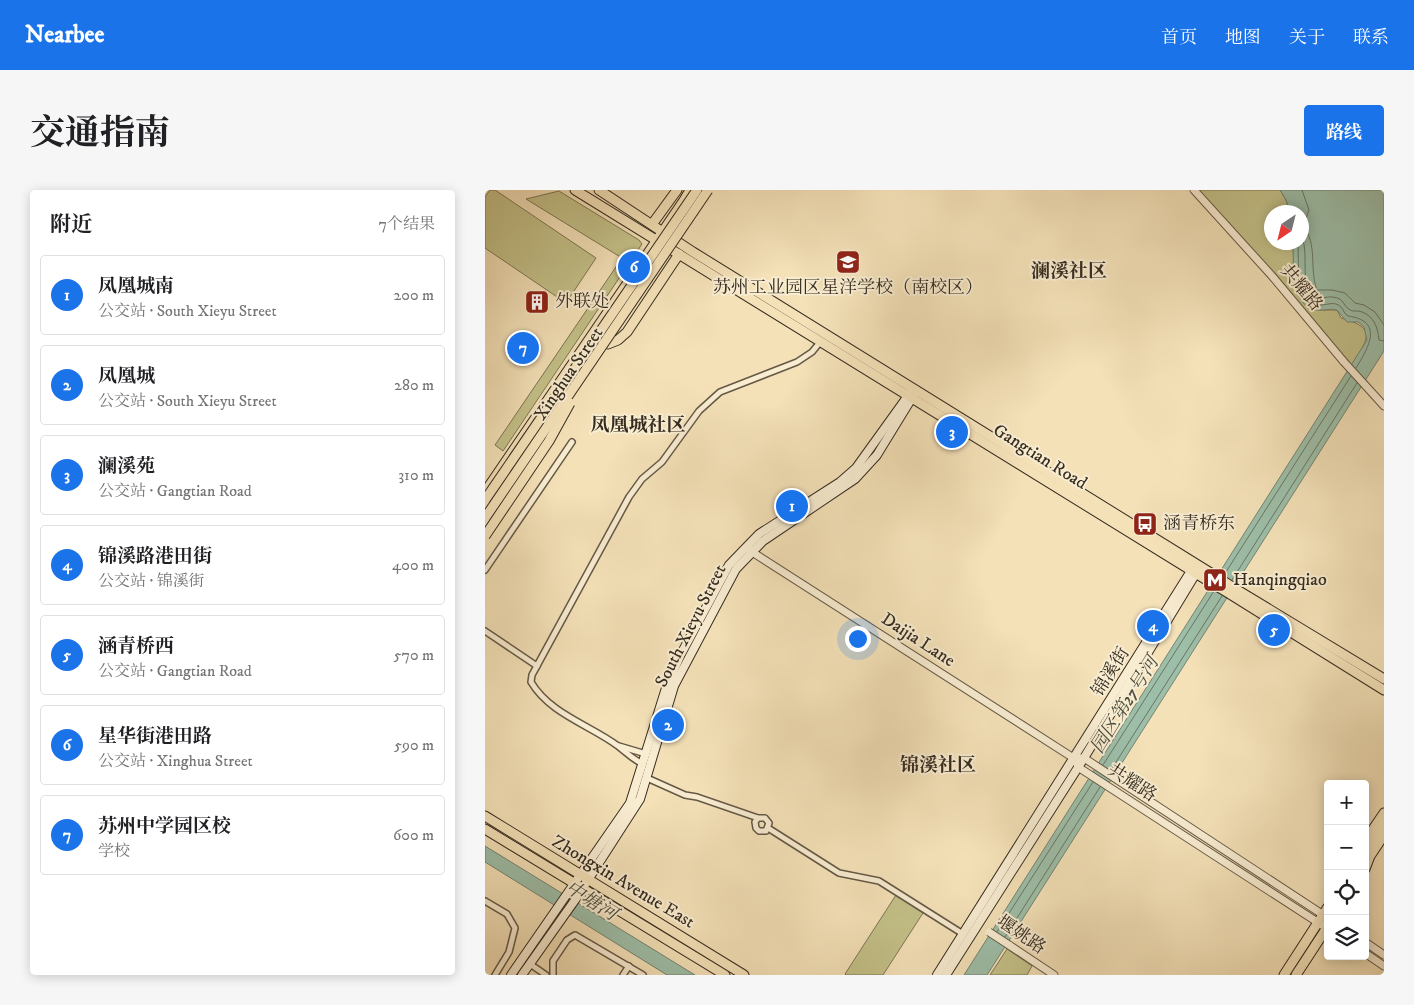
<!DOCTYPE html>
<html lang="zh">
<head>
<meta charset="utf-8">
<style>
	:root { --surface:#fff; --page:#f6f6f6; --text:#202124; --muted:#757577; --line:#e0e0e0; --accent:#1a73e8 }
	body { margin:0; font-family:"IM FELL DW Pica","Noto Serif SC",serif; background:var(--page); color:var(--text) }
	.controls { position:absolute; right:15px; bottom:15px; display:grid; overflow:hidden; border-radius:5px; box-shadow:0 2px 12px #0003 }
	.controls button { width:45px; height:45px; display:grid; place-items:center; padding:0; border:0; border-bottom:1px solid var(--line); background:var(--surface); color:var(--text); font:25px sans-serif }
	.compass { position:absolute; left:779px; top:15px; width:45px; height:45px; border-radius:50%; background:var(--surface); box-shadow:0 2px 12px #0003; rotate:215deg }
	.you { position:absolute; left:372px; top:448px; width:18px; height:18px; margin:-12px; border:4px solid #fff; border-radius:50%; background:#1a73e8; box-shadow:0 0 0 8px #1a73e833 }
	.badge { display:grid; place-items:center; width:32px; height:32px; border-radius:50%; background:var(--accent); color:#fff; font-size:16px; font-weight:700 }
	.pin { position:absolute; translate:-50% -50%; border:2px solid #fff; box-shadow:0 1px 5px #0006 }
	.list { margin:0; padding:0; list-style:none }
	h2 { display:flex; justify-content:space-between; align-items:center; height:65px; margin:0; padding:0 20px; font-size:21px }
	h2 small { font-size:16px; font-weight:400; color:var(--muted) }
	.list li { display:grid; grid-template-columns:32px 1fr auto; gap:15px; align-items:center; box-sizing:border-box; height:80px; margin:0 10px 10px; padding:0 10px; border:1px solid var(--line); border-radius:5px }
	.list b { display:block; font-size:19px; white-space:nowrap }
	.list p { margin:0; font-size:16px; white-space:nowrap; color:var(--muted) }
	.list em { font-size:16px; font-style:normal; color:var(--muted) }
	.icon { flex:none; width:28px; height:28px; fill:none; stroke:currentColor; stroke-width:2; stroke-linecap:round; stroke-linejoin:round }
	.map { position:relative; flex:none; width:899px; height:785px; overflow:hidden; border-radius:5px }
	header { display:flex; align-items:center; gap:30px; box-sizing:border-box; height:70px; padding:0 25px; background:var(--accent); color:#fff }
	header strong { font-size:24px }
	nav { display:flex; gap:28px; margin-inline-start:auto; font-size:18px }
	.intro { display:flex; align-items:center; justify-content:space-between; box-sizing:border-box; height:120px; padding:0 30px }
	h1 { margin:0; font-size:35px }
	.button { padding:12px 22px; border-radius:5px; background:var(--accent); color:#fff; font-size:18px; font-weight:700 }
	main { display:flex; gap:30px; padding:0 30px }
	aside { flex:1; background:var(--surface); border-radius:5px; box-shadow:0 2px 12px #0003 }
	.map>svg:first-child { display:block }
</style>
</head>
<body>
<header>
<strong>Nearbee</strong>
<nav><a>首页</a><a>地图</a><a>关于</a><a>联系</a></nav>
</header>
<div class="intro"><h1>交通指南</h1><a class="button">路线</a></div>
<main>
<aside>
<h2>附近<small>7个结果</small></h2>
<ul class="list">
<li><span class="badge">1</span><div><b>凤凰城南</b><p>公交站 · South Xieyu Street</p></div><em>200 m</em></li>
<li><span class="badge">2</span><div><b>凤凰城</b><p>公交站 · South Xieyu Street</p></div><em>280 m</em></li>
<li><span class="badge">3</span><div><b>澜溪苑</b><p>公交站 · Gangtian Road</p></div><em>310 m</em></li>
<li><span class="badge">4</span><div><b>锦溪路港田街</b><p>公交站 · 锦溪街</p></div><em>400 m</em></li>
<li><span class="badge">5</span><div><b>涵青桥西</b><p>公交站 · Gangtian Road</p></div><em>570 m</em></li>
<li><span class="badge">6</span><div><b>星华街港田路</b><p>公交站 · Xinghua Street</p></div><em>590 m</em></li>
<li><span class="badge">7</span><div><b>苏州中学园区校</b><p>学校</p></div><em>600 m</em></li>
</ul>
</aside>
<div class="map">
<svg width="899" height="785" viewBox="0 0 899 785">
	<rect width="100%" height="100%" fill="#f4e1b8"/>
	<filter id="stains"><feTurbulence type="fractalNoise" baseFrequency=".004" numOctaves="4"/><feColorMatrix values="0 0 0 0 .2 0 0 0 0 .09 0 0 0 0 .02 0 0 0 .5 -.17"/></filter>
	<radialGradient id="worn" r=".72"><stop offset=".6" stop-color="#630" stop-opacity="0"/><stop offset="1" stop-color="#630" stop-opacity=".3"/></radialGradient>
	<g fill="#c4c189" stroke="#7c7654">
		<polygon points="5,0 10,0 111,68 81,113 0,58 0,7"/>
		<path d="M709 0H795L801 10 805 22H786V52L808 53 810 94 833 120H852L856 128C894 138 882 150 866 176Z"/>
		<polygon points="74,1 154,50 157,54 18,261 10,255 137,68 41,9"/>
		<polygon points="411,705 438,723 398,785 361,785 360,784"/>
		<polygon points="522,759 547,776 542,785 505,785"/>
	</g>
	<g fill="#9dbea8" stroke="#738472">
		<path d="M795 0H899V161L502 785H479L882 150 879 137 873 132H862L852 120C845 118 839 121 832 120 804 117 809 72 808 53L816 52V22H805L801 10Z"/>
		<polygon points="0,656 210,785 182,785 0,672"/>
	</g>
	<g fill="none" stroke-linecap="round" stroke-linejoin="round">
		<g stroke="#697564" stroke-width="1">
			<path d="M817 0 824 20 818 36C833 54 824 79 832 100H847L860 103 870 113 879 115 890 122 899 135"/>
			<path d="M816 46C825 60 814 95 828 106 834 111 841 106 847 107 860 108 857 115 865 120 868 122 873 120 877 122 889 126 893 138 894 150L899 151"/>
			<path d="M813 52C814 69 810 113 833 115 841 116 849 110 856 117 859 120 859 124 863 126 899 131 884 157 871 178"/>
			<polyline points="739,385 866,186"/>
			<polyline points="747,390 872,193"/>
			<polyline points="618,575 729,401"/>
			<polyline points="626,580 737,406"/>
			<polyline points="512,742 608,592"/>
			<polyline points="520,747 615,597"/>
		</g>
		<defs>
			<g id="minor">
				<polyline points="0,380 87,252"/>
				<polyline points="0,441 52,476"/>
				<polyline points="134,556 161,564"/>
				<path d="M158 574C147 569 142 563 133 556 105 535 65 524 46 492L47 485 144 307 157 289 177 272 214 221 235 202 312 172 327 162 336 151"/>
				<polyline points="162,588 200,605 212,607 273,628 280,628 284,633 281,641 274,641 271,638 270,632 273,628"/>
				<polyline points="283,638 354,683 394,691 478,744"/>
				<polyline points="0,711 22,724 30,738 24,762 10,785"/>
				<polyline points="45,774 61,785"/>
				<polyline points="68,785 68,771 82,750 90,745 158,785"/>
				<polyline points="138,785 144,776"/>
			</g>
			<g id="tertiary">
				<polyline points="709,0 787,86 859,172"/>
				<polyline points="880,195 899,216"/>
				<polyline points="264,360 590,569"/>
				<polyline points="595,568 599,568 843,728"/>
				<polyline points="592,574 593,577 843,739"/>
				<polyline points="880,752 899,765"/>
				<polyline points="524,755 569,785"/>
				<polyline points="880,763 899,776"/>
			</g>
			<g id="secondary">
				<polyline points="26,785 145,613 181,498 196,464 244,375 274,344 355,292 371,278 425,203"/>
				<polyline points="37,785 90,710 155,609 189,496 251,379 278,351 370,289 392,265 430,203"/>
				<polyline points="452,785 706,381 710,378"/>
				<polyline points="461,785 599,568 713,380"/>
			</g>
			<g id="primary">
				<polyline points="90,0 725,392"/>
				<polyline points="114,0 208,62 729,385"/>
				<polyline points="168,33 192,0"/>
				<polyline points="123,154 133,150 142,142 194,64"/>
				<polyline points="0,302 204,3"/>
				<polyline points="0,336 68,237"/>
				<polyline points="749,398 899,489"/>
				<polyline points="745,404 899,500"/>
				<polyline points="0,626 259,785"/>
				<polyline points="0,639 240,785"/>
				<polyline points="880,651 899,623"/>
				<polyline points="880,662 899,635"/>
				<polyline points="880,679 885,666 899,645"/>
				<polyline points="799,785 843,717"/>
				<polyline points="811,785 843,736"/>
			</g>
			<polyline id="trunk" points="200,9 205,0"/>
		</defs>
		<use href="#minor" stroke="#655946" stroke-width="8"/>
		<use href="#tertiary" stroke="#655946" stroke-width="9"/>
		<use href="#secondary" stroke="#352c20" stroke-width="10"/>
		<use href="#primary" stroke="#352c20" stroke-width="11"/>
		<use href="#trunk" stroke="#352c20" stroke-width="11"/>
		<use href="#minor" stroke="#f8ecd1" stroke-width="5"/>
		<use href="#tertiary" stroke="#f8ecd1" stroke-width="7"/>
		<use href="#secondary" stroke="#f8ecd1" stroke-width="8"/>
		<use href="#primary" stroke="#f4e1b8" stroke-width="9"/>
		<use href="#trunk" stroke="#f4e1b8" stroke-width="9"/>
		<defs>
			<g id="tertiary-bridge">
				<polyline points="859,172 880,195"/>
				<polyline points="504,742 524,755"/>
			</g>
			<g id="primary-bridge">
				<polyline points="729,385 749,398"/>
				<polyline points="725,392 745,404"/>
			</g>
			<g id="trunk-bridge">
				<polyline points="0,310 212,0"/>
				<polyline points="0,328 223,0"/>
				<polyline points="0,346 64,251 85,213"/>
			</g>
		</defs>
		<use href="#tertiary-bridge" stroke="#655946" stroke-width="9" stroke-linecap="butt"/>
		<use href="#primary-bridge" stroke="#352c20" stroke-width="11" stroke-linecap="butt"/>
		<use href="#trunk-bridge" stroke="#352c20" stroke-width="11" stroke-linecap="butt"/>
		<use href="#tertiary-bridge" stroke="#f8ecd1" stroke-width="7"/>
		<use href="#primary-bridge" stroke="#f4e1b8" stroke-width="9"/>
		<use href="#trunk-bridge" stroke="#f4e1b8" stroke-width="9"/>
	</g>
	<defs>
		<symbol id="school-square" viewBox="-11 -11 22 22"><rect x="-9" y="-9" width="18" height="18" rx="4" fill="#8f2418" stroke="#f8ecd1"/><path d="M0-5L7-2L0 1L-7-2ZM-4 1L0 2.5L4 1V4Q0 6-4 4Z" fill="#fff"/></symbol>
		<symbol id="building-square" viewBox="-11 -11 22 22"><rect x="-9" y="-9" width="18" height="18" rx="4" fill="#8f2418" stroke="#f8ecd1"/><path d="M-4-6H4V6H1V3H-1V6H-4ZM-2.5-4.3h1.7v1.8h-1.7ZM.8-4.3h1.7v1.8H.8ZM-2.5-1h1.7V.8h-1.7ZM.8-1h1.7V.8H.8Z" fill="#fff"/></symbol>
		<symbol id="bus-square" viewBox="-11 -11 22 22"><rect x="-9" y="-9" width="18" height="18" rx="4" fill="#8f2418" stroke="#f8ecd1"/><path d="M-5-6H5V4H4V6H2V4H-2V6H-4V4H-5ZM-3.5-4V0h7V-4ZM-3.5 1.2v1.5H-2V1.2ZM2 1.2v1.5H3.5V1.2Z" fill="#fff"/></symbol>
		<symbol id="metro-square" viewBox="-11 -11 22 22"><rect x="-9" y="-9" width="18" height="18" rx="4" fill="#8f2418" stroke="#f8ecd1"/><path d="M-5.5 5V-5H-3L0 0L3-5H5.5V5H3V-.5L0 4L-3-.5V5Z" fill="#fff"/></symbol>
	</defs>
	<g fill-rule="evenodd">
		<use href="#school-square" x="349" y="58" width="28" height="28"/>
		<use href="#building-square" x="38" y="98" width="28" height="28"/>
		<use href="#bus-square" x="646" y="320" width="28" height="28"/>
		<use href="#metro-square" x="716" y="376" width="28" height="28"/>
	</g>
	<g text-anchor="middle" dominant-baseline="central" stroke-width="4" stroke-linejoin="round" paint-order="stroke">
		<g font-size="18" fill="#352c20" stroke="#f8ecd1" text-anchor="start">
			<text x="363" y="98" text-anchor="middle">苏州工业园区星洋学校（南校区）</text>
			<text x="70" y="112">外联处</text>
			<text x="678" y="334">涵青桥东</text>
			<text x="748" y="390">Hanqingqiao</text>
		</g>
		<g font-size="18" fill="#352c20" stroke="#f8ecd1">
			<text transform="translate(816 98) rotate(50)">共耀路</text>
			<text transform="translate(84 184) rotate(-56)">Xinghua Street</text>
			<text transform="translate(555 267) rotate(32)">Gangtian Road</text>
			<text transform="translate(206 436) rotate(-63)">South Xieyu Street</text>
			<text transform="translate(433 450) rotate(33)">Daijia Lane</text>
			<text transform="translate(626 482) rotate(-58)">锦溪街</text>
			<text transform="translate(647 593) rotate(33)">共耀路</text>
			<text transform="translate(138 692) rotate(31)">Zhongxin Avenue East</text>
			<text transform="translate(536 745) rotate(34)">堰姚路</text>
		</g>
		<g font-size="19" font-weight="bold" fill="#352c20" stroke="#f8ecd1">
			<text x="584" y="81">澜溪社区</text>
			<text x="153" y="235">凤凰城社区</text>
			<text x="453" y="575">锦溪社区</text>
		</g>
		<g font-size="19" font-style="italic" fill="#4f5042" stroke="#f8ecd1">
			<text transform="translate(640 515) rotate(-58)">园区第27号河</text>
			<text transform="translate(106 711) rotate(32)">中塘河</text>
		</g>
	</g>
	<rect width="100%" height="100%" filter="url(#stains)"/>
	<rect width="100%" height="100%" fill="url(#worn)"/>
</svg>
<div class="controls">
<button>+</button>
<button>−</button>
<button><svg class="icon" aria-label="locate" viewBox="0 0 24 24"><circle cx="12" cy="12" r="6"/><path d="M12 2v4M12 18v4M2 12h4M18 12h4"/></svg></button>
<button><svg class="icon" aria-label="layers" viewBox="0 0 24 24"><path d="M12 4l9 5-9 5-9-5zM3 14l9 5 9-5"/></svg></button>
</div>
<svg class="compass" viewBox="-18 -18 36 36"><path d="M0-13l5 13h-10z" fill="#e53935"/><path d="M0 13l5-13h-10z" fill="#757577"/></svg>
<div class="you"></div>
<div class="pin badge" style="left:307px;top:316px">1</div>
<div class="pin badge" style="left:183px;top:535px">2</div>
<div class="pin badge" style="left:467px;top:242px">3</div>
<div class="pin badge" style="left:668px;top:436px">4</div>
<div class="pin badge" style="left:789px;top:440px">5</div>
<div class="pin badge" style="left:149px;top:77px">6</div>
<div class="pin badge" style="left:38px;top:158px">7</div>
</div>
</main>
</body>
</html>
